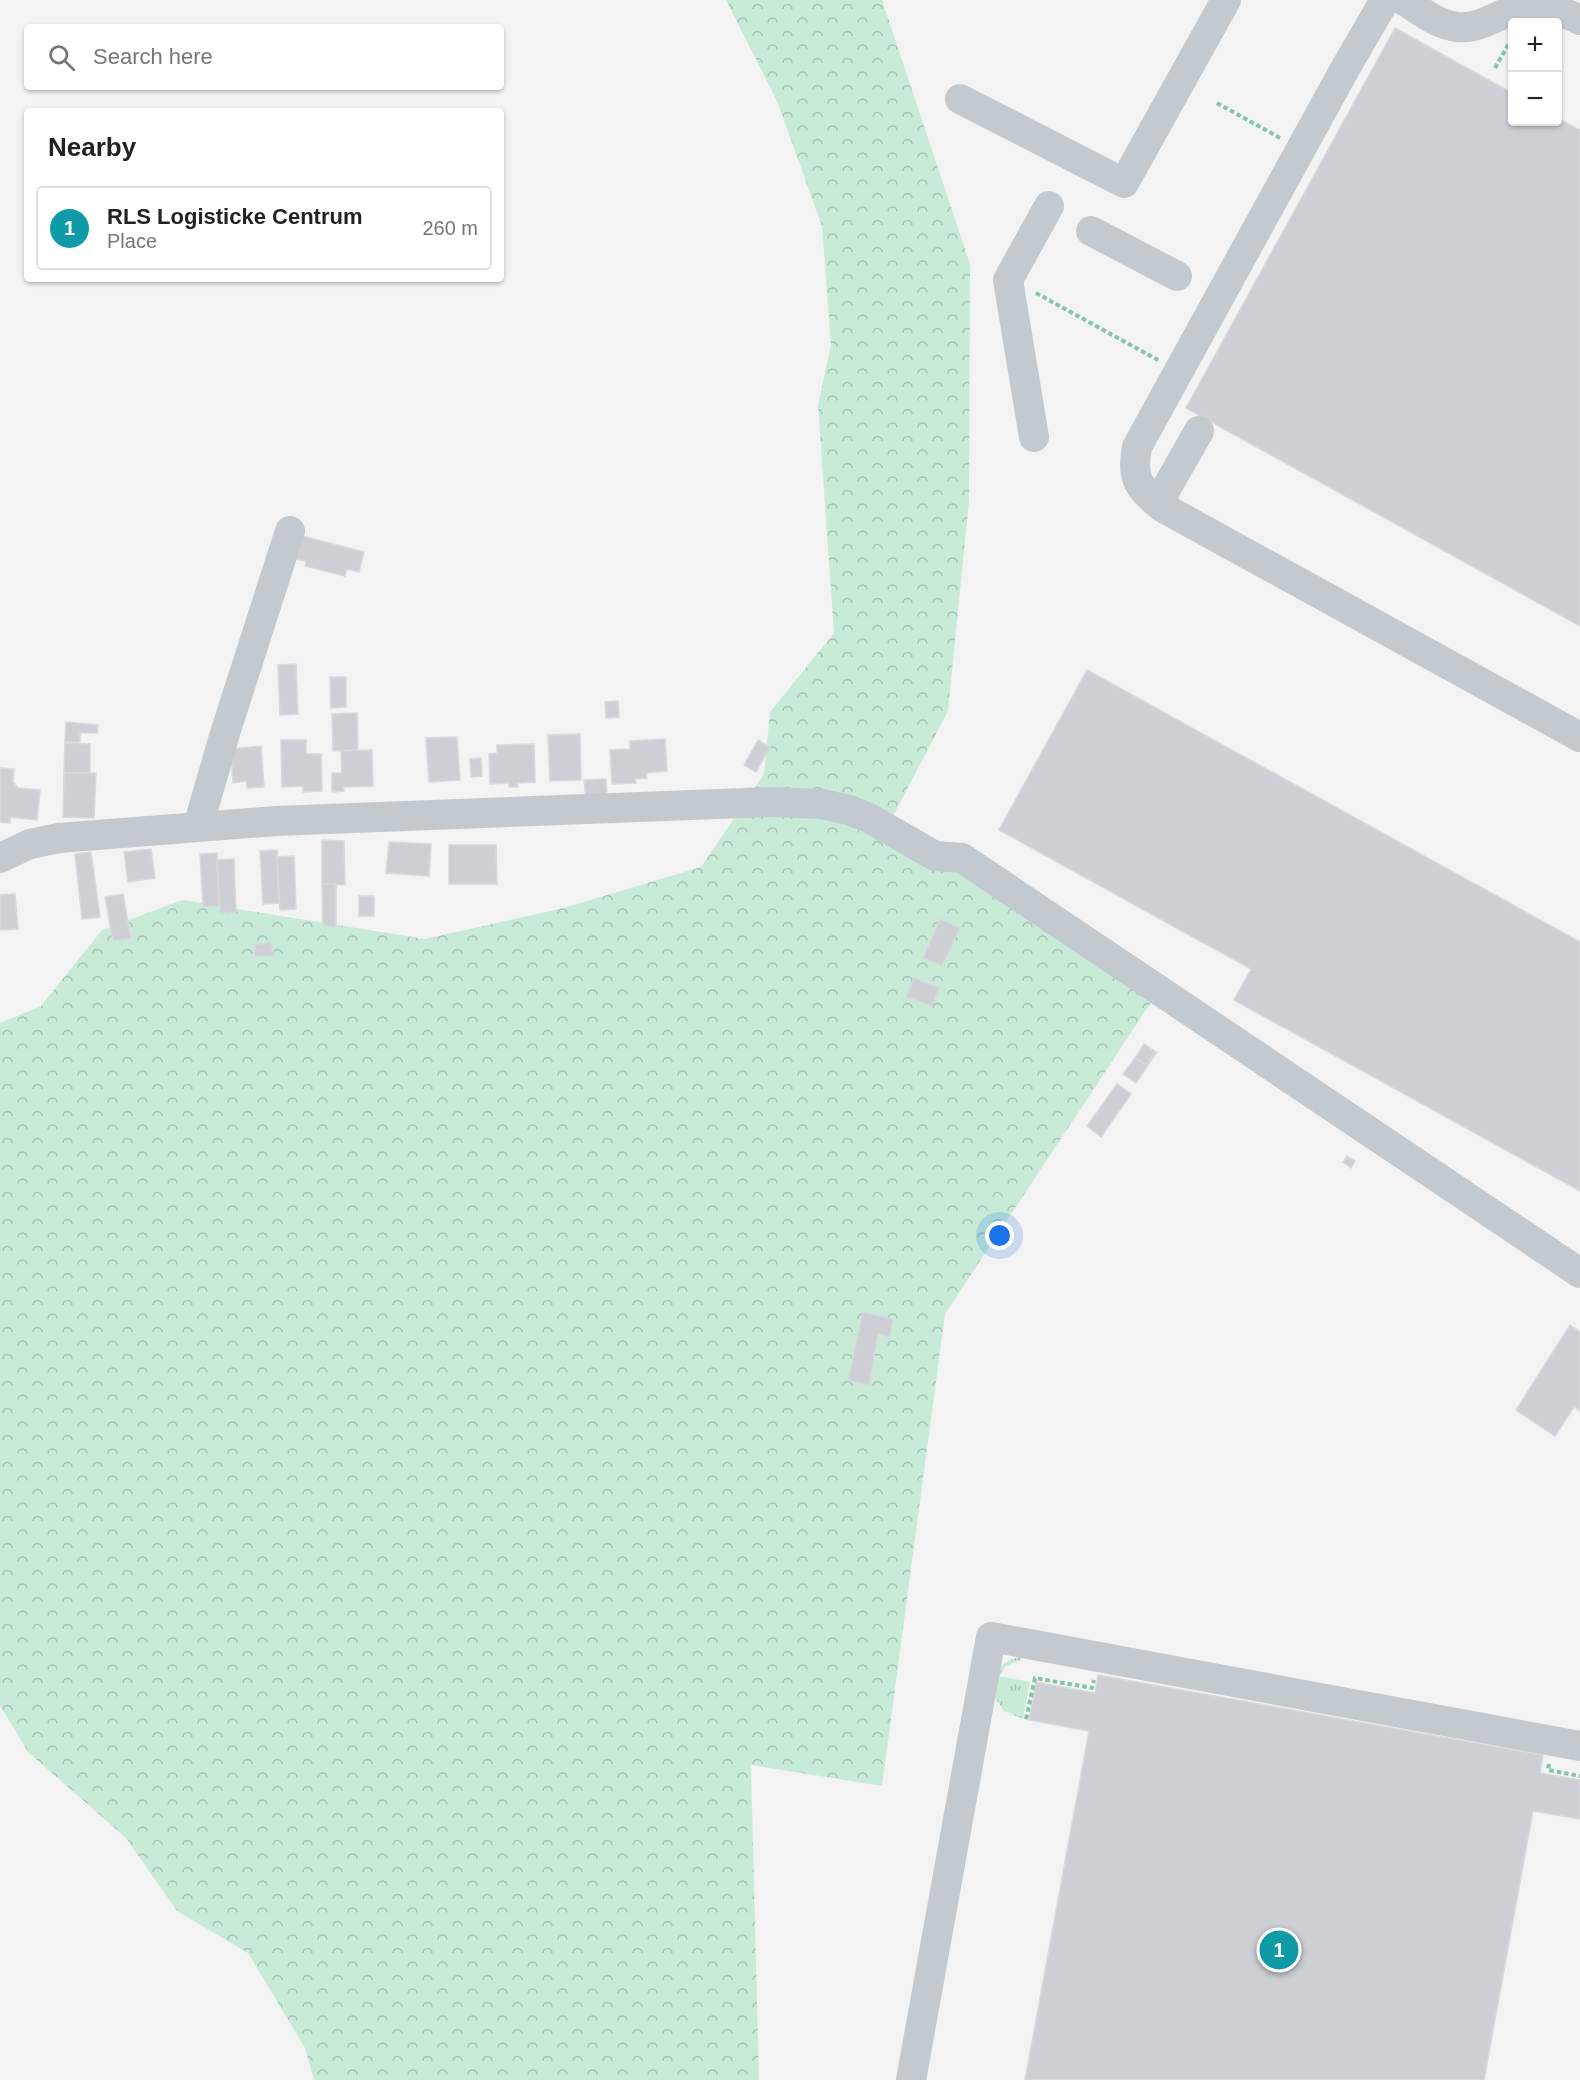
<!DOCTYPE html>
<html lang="en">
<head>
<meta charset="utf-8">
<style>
	:root { --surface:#fff; --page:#f2f2f2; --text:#222; --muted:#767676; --line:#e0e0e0; --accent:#b45309 }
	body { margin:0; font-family:Arial,sans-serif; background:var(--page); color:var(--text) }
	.controls { position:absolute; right:18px; top:18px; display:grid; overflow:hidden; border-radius:6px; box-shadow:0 2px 4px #0004 }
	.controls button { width:54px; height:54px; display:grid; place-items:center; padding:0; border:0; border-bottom:2px solid var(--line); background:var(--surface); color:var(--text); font:30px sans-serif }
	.you { position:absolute; left:1000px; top:1236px; width:21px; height:21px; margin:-15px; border:4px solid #fff; border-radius:50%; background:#1a73e8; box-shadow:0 0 0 9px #1a73e833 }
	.badge { display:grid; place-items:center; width:39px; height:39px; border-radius:50%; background:var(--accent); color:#fff; font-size:20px; font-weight:700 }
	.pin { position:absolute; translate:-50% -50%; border:3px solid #fff; box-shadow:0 2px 6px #0006 }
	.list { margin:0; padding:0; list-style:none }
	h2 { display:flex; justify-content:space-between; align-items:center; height:78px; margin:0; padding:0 24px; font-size:26px }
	h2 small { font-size:20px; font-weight:400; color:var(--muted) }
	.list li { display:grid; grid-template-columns:39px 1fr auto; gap:18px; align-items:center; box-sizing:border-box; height:84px; margin:0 12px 12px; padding:0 12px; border:2px solid var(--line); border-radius:6px }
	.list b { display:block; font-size:22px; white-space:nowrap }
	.list p { margin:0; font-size:20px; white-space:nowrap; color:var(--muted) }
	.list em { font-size:20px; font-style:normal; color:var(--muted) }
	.icon { flex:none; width:33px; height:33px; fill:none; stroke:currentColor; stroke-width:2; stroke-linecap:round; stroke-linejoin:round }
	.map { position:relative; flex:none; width:1580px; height:2080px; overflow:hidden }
	.search { position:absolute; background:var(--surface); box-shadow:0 2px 4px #0004; left:24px; top:24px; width:480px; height:66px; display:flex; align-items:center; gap:15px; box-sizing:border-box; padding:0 21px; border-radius:6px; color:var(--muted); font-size:22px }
	.panel { position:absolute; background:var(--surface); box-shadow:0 2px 4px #0004; left:24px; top:108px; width:480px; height:174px; border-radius:6px }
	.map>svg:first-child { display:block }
</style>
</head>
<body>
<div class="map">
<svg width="1580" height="2080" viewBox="0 0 1580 2080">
	<defs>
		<pattern id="grass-tufts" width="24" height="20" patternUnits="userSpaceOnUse" patternTransform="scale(1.5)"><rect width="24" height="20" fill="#c8ebd7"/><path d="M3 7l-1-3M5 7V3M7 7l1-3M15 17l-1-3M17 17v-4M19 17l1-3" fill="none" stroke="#a5c1b2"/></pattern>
		<pattern id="forest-crowns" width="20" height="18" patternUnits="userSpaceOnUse" patternTransform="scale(1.5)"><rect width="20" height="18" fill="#c8ebd7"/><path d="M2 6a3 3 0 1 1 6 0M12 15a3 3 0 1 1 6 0" fill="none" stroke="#a5c1b2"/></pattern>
	</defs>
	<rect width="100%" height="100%" fill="#f4f3f3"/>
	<polygon fill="url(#grass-tufts)" points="1018,1657 1021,1657 1021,1660 1006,1666 999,1676 1030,1682 1023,1719 1004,1711 994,1696 998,1668 1006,1662"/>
	<polygon fill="url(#forest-crowns)" points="726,0 882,0 970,264 969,501 948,711 891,820 1152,1001 945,1314 882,1786 751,1765 759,2080 314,2080 305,2048 248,1953 177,1911 126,1838 28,1752 0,1705 0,1023 41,1006 102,930 182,900 425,939 560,909 701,867 764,774 770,712 834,633 818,405 831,345 822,226 777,101"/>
	<g fill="#cdcfd4" stroke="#d7d9dd" stroke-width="1.5">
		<polygon points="1395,28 1512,93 1512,122 1558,122 1558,118 1580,130 1580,626 1186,408"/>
		<polygon points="302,536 364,552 359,572 347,569 345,576 305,566 306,561 296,559"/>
		<polygon points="296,664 298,714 280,715 278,665"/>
		<polygon points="1087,670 1580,942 1580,1191 1234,1000 1251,969 999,830"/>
		<polygon points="330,677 346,677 346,707 331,708"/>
		<polygon points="618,701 619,717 606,718 605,702"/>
		<polygon points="357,713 358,750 333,751 332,714"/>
		<polygon points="66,722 98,725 97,733 80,733 80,742 65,742"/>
		<polygon points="580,734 581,780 550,781 548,735"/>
		<polygon points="457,737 460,780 429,782 426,738"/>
		<polygon points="665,739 667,771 646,773 647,778 635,779 636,783 612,784 610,750 630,749 630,741"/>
		<polygon points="281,740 306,740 306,754 321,754 322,791 303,792 303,786 282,787"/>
		<polygon points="758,740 770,747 756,772 744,765"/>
		<polygon points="65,743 90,744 90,773 64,773"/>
		<polygon points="534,744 535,782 517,783 518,787 509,787 509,783 490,784 489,754 497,753 497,745"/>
		<polygon points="261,746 264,787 247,788 246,781 233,783 231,749"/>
		<polygon points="372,750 373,786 343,787 344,791 332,792 332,773 342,773 341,751"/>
		<polygon points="481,758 482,776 471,777 470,759"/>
		<polygon points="0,768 14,769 13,782 18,788 40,790 37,820 10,817 10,823 0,822"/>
		<polygon points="64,773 96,773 94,818 63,817"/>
		<polygon points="606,779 607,799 586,801 584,780"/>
		<polygon points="322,840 344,841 345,885 322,884"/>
		<polygon points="389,842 431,844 429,876 386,873"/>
		<polygon points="449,845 496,845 497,884 449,884"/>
		<polygon points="151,849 155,878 128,882 124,852"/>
		<polygon points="277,850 279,903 263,904 260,851"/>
		<polygon points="91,852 100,917 82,919 75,854"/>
		<polygon points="217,853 219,906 203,907 200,854"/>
		<polygon points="294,856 296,909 280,910 277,857"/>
		<polygon points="234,859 236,912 220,913 217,860"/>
		<polygon points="322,884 336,884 336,926 323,926"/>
		<polygon points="15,894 18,929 0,930 0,895"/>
		<polygon points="123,894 131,938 113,941 105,897"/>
		<rect x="359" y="896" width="15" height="20"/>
		<polygon points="940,919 960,928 942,966 923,958"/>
		<polygon points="272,943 273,956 255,956 255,944"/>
		<polygon points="914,978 939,988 932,1006 906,997"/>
		<polygon points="1144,1044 1156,1052 1146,1065 1135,1058"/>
		<polygon points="1156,1052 1157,1052 1136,1083 1123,1074 1135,1058 1146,1065"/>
		<polygon points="1117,1084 1131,1094 1101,1137 1087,1126"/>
		<polygon points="1347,1156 1355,1161 1351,1168 1343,1162"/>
		<polygon points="863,1312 893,1319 890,1337 878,1334 869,1385 848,1381"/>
		<polygon points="1570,1325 1580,1332 1580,1411 1574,1407 1555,1436 1516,1410"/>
		<polygon points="1098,1675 1543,1755 1540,1773 1580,1780 1580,1819 1533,1811 1484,2080 1025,2080 1089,1731 1029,1720 1036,1682 1095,1693"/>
	</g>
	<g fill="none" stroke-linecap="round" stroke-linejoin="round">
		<g stroke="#84c5a7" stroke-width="4" stroke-dasharray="4.5 3" stroke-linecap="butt">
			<polyline points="1495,68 1512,38"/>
			<polyline points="1217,103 1282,139"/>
			<polyline points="1036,293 1158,360"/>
			<polyline points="1026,1719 1035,1678 1092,1688 1094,1680"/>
			<polyline points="1549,1764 1548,1770 1580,1776"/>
		</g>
		<g stroke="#c2c9cf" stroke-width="30">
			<path d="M1385 0 1346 67 1137 447C1131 478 1138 487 1162 507L1580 737"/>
			<path d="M1403 0C1420 10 1437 25 1457 27 1482 30 1503 10 1527 6 1543 3 1566 13 1580 20"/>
			<polyline points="960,99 1124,183 1226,0"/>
			<polyline points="1091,231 1177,276"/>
			<polyline points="1034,437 1008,280 1049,206"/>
			<polyline points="1158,503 1199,431"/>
			<polyline points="201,826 201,816 226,730 290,531"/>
			<polyline points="0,858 30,844 59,838 276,821 772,802 821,804 849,810 869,818 935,856 962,858 1580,1273"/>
			<polyline points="911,2080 991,1637 1580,1746"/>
		</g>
	</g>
</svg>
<div class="controls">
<button>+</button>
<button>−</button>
</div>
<div class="you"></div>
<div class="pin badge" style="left:1279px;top:1950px;background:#0f9aa8">1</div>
<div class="search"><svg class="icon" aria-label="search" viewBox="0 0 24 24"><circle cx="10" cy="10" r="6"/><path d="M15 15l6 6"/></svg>Search here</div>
<section class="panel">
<h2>Nearby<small></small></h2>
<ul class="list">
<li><span class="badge" style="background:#0f9aa8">1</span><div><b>RLS Logisticke Centrum</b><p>Place</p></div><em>260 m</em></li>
</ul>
</section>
</div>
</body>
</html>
